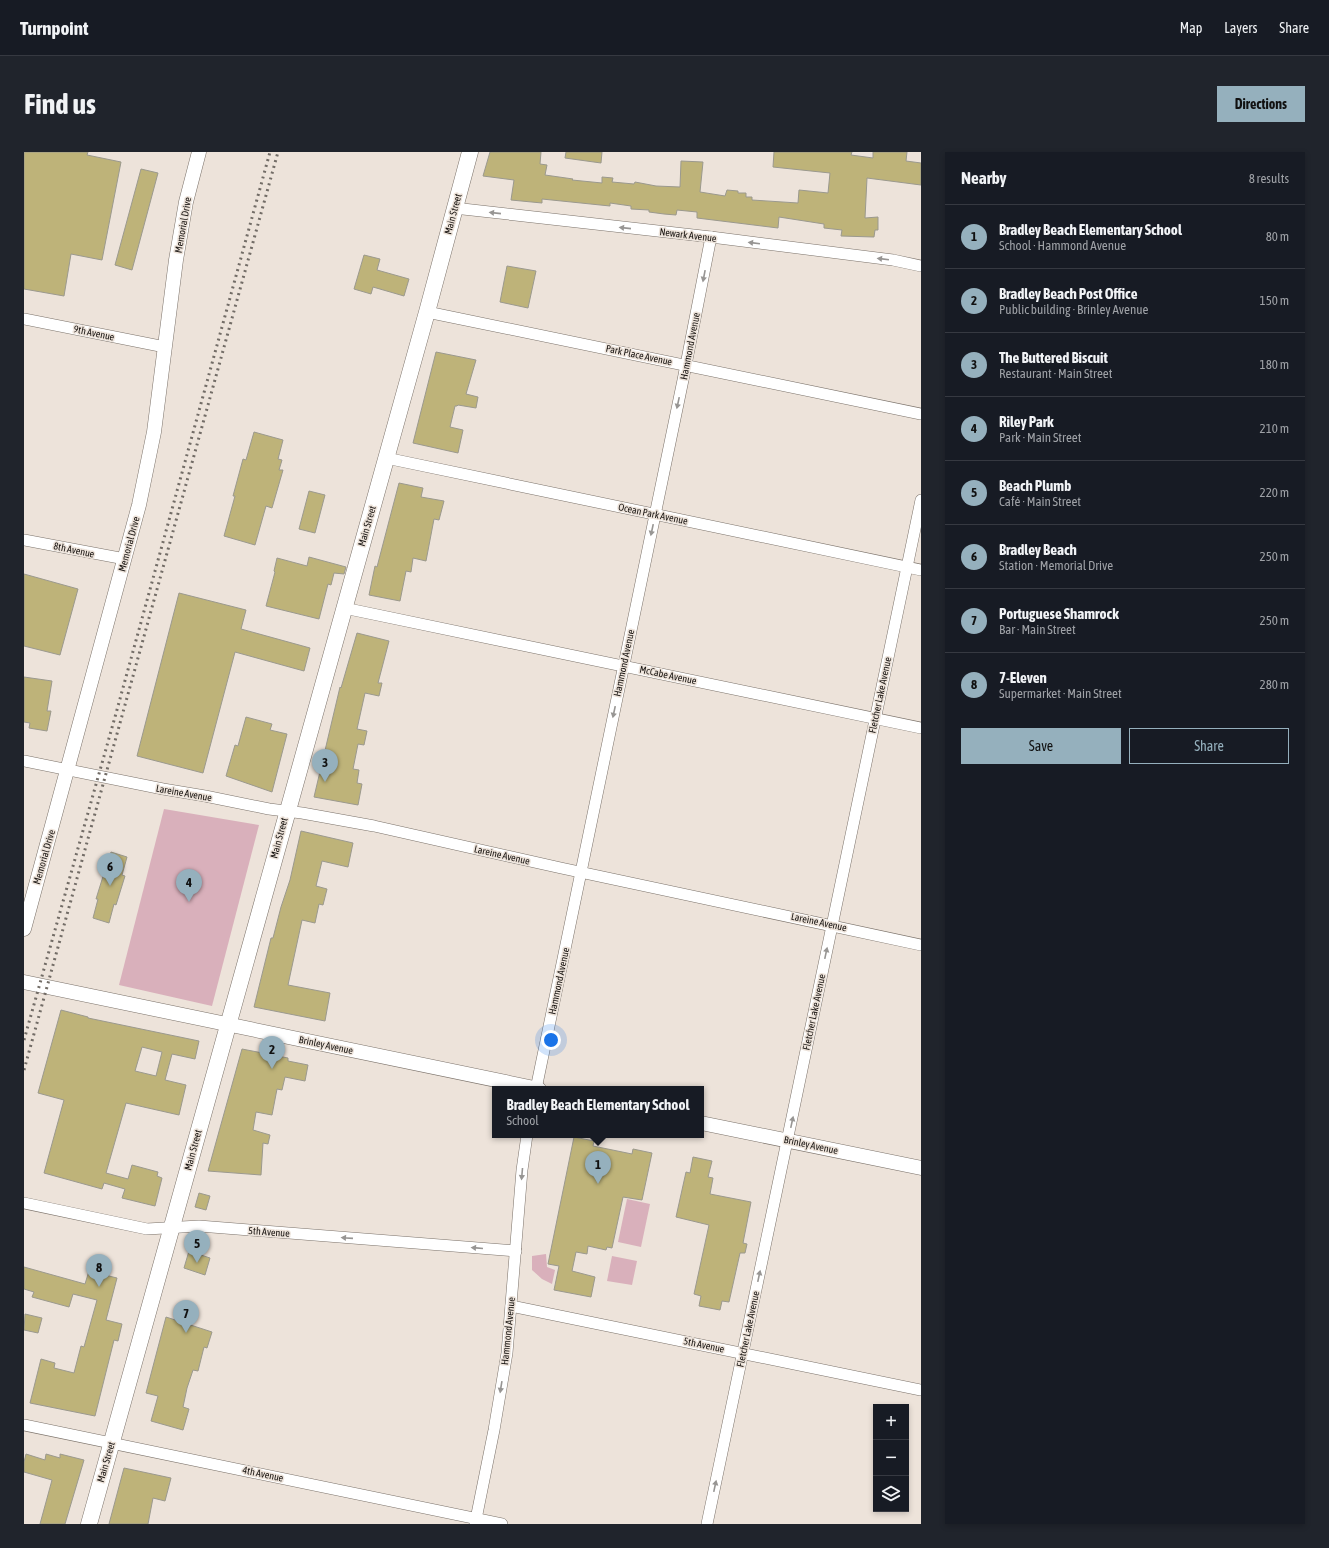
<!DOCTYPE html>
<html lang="en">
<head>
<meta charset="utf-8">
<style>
	:root { --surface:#171b24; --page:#20242c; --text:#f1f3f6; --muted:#9ea1a6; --line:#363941; --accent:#95b0bd }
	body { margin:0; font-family:"Asap Condensed",sans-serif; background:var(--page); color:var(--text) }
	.controls { position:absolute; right:12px; bottom:12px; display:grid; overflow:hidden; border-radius:0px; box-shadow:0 2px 6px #0003 }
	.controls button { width:36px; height:36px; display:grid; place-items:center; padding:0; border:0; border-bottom:1px solid var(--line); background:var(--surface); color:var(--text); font:20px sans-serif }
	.you { position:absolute; left:527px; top:888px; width:14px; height:14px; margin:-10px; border:3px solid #fff; border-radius:50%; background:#1a73e8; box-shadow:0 0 0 6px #1a73e833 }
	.badge { display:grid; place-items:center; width:26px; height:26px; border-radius:50%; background:var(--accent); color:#111; font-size:13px; font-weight:700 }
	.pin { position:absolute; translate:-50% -33px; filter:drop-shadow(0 1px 2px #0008) }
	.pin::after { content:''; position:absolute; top:21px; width:14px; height:12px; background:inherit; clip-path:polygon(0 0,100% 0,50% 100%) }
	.popup { position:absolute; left:468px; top:934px; width:212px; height:52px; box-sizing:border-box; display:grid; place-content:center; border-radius:0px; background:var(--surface); filter:drop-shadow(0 1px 3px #0005); font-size:13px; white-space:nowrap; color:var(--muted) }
	.popup b { font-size:15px; color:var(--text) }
	.popup::after { content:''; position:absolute; left:50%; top:100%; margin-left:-8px; border:8px solid transparent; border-top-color:var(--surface) }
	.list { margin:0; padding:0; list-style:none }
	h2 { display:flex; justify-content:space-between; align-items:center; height:52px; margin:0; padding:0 16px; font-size:17px }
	h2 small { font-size:13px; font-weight:400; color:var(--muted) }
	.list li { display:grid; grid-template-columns:26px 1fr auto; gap:12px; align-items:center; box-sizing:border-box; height:64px; padding:0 16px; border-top:1px solid var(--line) }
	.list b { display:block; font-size:15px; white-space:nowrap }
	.list p { margin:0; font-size:13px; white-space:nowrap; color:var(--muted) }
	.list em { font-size:13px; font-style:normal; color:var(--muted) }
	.actions { display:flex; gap:8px; padding:12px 16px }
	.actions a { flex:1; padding:9px 0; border:1px solid var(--accent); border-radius:0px; text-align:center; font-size:14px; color:var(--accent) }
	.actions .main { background:var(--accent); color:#111 }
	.icon { flex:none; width:22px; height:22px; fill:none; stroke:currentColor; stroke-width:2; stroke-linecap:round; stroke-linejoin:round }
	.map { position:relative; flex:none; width:897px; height:1372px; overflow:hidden; border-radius:0px }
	header { display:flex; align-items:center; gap:24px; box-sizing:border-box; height:56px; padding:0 20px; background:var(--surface); border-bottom:1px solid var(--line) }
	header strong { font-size:19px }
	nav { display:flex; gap:22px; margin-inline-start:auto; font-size:14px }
	.intro { display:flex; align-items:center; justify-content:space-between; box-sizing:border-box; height:96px; padding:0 24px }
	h1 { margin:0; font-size:28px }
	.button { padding:10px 18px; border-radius:0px; background:var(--accent); color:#111; font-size:14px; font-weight:700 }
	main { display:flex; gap:24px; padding:0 24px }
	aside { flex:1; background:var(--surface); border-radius:0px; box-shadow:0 2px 6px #0003 }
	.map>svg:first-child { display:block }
</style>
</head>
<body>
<header>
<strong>Turnpoint</strong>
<nav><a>Map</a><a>Layers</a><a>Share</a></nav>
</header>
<div class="intro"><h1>Find us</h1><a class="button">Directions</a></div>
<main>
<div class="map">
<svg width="897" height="1372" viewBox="0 0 897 1372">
	<rect width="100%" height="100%" fill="#ede3da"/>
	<g fill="#d9b0bb">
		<polygon points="140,657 235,673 188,854 95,833"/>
		<polygon points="603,1047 626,1052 617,1095 594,1090"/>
		<polygon points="522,1102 523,1115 531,1118 528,1132 518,1127 508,1118 508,1104"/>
		<polygon points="588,1104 613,1109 608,1133 583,1129"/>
	</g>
	<g fill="#beb379" stroke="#9b998e" fill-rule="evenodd">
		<polygon points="0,0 64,0 63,3 97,10 78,108 47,102 40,144 0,137"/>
		<polygon points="466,0 517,0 516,12 523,13 521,23 549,27 548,28 578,31 578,25 589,26 588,30 610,32 611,30 632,34 656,35 657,9 679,10 676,40 701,44 703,38 714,39 714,41 722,41 722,45 728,45 728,48 774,51 775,38 804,41 806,21 749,15 750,0 828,0 827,3 849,6 849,0 883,0 882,9 897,11 897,33 843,26 841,66 854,65 854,78 851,78 850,85 817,84 818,78 800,76 800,72 755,65 754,76 673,66 673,60 653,58 652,63 640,62 625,60 625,58 607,57 607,54 586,51 586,54 518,47 518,51 487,48 490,28 459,24"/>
		<polygon points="542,0 578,0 577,11 541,6"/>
		<polygon points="117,17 134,21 108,118 91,113"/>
		<polygon points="340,103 356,107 353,118 385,127 380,144 349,135 347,142 330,137"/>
		<polygon points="483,114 512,119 504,156 476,150"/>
		<polygon points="412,200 452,208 442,242 454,245 452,256 434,253 433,254 431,254 426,275 439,278 434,301 389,291"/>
		<polygon points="230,280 259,288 254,307 258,308 255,318 259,318 248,356 242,354 231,393 200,384 211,344 209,344 219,307 222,308"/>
		<polygon points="375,331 399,336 397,345 420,349 415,368 410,367 402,409 389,406 387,420 382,419 376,449 345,443 351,414 353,415"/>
		<polygon points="285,339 301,343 291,381 275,377"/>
		<polygon points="285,405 322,415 320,422 310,421 307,433 304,432 295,467 242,454 251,420 250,419 253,406 283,414"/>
		<polygon points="0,422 54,437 36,503 0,494"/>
		<polygon points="155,441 222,458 217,477 286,496 280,519 211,500 179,621 113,604"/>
		<polygon points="333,481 365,489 354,531 358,531 355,544 341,541 333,577 343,579 340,593 334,592 329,617 335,618 333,631 338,632 334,653 290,645 316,535 317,536"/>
		<polygon points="0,525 28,529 23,559 27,559 23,579 5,576 6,571 0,570"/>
		<polygon points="222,565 248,572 246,578 263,582 248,640 202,624 211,593 214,594"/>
		<polygon points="277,679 329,691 324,715 298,709 292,734 303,737 299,753 295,752 291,771 278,768 264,833 306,841 301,869 230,855 247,786 249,786 257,755 266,728"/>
		<polygon points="87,700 103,705 98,723 101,724 92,753 90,752 85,771 69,766 74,747 72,747 81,718 83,718"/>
		<path d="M37 858 64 865V866L175 889 171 907 148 902 141 928 162 933 155 963 102 951 82 1021 104 1027 108 1013 134 1020 133 1024 138 1026 131 1054 98 1046 101 1037 80 1031 78 1037 20 1021 40 948 14 941ZM118 895 138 900 132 924 111 919Z"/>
		<polygon points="218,897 264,906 264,909 284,913 281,929 261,925 258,938 253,937 248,963 232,960 229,978 246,983 244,992 239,991 237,1023 184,1019"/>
		<polygon points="550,985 570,989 569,994 608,1002 609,997 628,1001 618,1048 599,1045 588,1096 583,1095 582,1098 564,1094 563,1102 552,1100 548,1119 571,1125 567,1145 530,1138 535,1114 524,1112"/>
		<polygon points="669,1005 688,1009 684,1025 689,1026 686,1042 727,1050 719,1091 723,1092 721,1101 716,1101 705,1150 698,1149 696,1158 675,1154 677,1144 670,1142 685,1073 652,1065 662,1020 666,1021"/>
		<polygon points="175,1041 186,1044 182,1058 171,1055"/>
		<polygon points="165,1099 186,1106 181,1123 160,1116"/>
		<polygon points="0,1115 61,1132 65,1119 93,1126 82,1168 98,1172 94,1189 90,1188 71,1264 6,1251 17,1207 31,1211 30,1216 50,1221 57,1194 60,1195 73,1148 49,1142 45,1155 8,1145 10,1140 0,1137"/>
		<polygon points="1,1162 18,1166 14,1181 0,1178"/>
		<polygon points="142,1165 188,1180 183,1196 180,1195 174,1219 169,1218 163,1236 159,1255 165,1257 159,1278 127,1269 134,1244 122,1241"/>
		<polygon points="2,1302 21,1308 22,1302 36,1306 36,1302 60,1308 41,1372 16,1372 28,1328 0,1320 0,1310"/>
		<polygon points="100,1316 147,1326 141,1349 129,1346 124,1372 85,1372"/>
	</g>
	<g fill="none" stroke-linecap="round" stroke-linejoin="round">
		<defs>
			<g id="minor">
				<polyline points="430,56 687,85 869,108 897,114"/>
				<polyline points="403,160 897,262"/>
				<polyline points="0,167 141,195"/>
				<polyline points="362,306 897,418"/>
				<polyline points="0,388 101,407"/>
				<polyline points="320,456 897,576"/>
				<polyline points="0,609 139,637 181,644 245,657 278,661 350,674 537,716 897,793"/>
				<polyline points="512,937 659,228 687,85"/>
				<polyline points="0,1051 123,1077 175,1074 492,1099"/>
				<polyline points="487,1154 897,1238"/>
				<polyline points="0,1273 478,1372"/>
				<polyline points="451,1372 470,1278 483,1201 498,1018 503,983"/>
				<polyline points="683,1372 897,348"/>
			</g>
			<g id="tertiary">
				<polyline points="0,777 115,353 130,280 152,108 162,50 175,0"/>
				<polyline points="0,830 515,937"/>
				<polyline points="677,971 897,1016"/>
			</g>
			<polyline id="secondary" points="65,1372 403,160 446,0"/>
		</defs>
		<use href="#minor" stroke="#7b726a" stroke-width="12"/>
		<use href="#tertiary" stroke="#7b726a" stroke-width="15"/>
		<use href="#secondary" stroke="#7b726a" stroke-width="17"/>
		<use href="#minor" stroke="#fff" stroke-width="11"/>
		<use href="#tertiary" stroke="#fff" stroke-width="14"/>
		<use href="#secondary" stroke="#fff" stroke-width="16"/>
		<g stroke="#726c66" stroke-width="3" stroke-dasharray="2 4" stroke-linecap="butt">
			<polyline points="0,888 91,565 246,0"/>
			<polyline points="0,918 254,0"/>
		</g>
	</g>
	<defs><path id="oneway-solid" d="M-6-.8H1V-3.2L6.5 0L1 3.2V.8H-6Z"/></defs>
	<g fill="#979593">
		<use href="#oneway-solid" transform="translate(471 61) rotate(-174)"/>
		<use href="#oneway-solid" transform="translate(601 76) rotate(-174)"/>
		<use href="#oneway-solid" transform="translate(730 91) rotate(-173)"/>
		<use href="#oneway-solid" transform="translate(859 107) rotate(-173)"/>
		<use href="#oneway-solid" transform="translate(680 124) rotate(101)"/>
		<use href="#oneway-solid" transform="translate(654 251) rotate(102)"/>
		<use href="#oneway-solid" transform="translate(628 378) rotate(102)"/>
		<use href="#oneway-solid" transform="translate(590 560) rotate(102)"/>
		<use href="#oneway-solid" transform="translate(802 801) rotate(-78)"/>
		<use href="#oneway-solid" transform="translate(768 970) rotate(-78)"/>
		<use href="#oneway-solid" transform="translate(498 1022) rotate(95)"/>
		<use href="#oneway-solid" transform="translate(323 1086) rotate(-176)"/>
		<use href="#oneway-solid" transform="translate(453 1096) rotate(-175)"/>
		<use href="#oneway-solid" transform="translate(735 1124) rotate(-78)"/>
		<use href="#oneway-solid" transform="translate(477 1235) rotate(99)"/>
		<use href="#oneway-solid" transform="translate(691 1334) rotate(-78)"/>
	</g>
	<g text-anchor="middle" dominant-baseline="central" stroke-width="3" stroke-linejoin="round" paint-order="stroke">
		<g font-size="10" fill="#171310" stroke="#ede3da">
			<text transform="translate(429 62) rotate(-75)">Main Street</text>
			<text transform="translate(159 73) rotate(-80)">Memorial Drive</text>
			<text transform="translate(664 83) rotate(7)">Newark Avenue</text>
			<text transform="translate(70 181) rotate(12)">9th Avenue</text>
			<text transform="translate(666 194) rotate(-79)">Hammond Avenue</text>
			<text transform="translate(615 203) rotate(12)">Park Place Avenue</text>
			<text transform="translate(629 362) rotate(12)">Ocean Park Avenue</text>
			<text transform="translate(343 374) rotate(-74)">Main Street</text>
			<text transform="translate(105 392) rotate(-75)">Memorial Drive</text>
			<text transform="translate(50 398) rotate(12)">8th Avenue</text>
			<text transform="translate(600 511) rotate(-78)">Hammond Avenue</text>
			<text transform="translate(644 523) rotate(12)">McCabe Avenue</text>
			<text transform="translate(856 543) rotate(-78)">Fletcher Lake Avenue</text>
			<text transform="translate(160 641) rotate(10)">Lareine Avenue</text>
			<text transform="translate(255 686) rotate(-75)">Main Street</text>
			<text transform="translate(478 703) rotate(13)">Lareine Avenue</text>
			<text transform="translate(20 705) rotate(-74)">Memorial Drive</text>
			<text transform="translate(795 770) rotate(12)">Lareine Avenue</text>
			<text transform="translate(535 829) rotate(-78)">Hammond Avenue</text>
			<text transform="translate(790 860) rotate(-78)">Fletcher Lake Avenue</text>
			<text transform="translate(302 893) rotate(12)">Brinley Avenue</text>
			<text transform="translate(787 993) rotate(12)">Brinley Avenue</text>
			<text transform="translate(169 998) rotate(-75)">Main Street</text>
			<text transform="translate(245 1080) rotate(4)">5th Avenue</text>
			<text transform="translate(724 1177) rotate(-78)">Fletcher Lake Avenue</text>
			<text transform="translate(484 1179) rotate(-84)">Hammond Avenue</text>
			<text transform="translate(680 1193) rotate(12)">5th Avenue</text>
			<text transform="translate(82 1310) rotate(-74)">Main Street</text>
			<text transform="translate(239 1322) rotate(12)">4th Avenue</text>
		</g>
	</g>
</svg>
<div class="controls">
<button>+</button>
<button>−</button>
<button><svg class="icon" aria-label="layers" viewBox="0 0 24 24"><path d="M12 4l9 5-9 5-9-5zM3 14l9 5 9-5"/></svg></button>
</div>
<div class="you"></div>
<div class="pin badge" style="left:574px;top:1032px">1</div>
<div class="popup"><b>Bradley Beach Elementary School</b>School</div>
<div class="pin badge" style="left:248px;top:917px">2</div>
<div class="pin badge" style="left:301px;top:630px">3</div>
<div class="pin badge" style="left:165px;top:750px">4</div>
<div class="pin badge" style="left:173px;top:1111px">5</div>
<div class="pin badge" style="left:86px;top:734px">6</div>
<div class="pin badge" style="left:162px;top:1181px">7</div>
<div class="pin badge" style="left:75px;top:1135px">8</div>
</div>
<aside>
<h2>Nearby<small>8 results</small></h2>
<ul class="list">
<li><span class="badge">1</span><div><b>Bradley Beach Elementary School</b><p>School · Hammond Avenue</p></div><em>80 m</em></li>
<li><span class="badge">2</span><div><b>Bradley Beach Post Office</b><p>Public building · Brinley Avenue</p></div><em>150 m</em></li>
<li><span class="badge">3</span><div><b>The Buttered Biscuit</b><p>Restaurant · Main Street</p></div><em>180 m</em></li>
<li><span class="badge">4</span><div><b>Riley Park</b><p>Park · Main Street</p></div><em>210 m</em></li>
<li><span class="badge">5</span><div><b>Beach Plumb</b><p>Café · Main Street</p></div><em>220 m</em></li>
<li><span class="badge">6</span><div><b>Bradley Beach</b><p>Station · Memorial Drive</p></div><em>250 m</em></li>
<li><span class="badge">7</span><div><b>Portuguese Shamrock</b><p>Bar · Main Street</p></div><em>250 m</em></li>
<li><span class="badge">8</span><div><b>7-Eleven</b><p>Supermarket · Main Street</p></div><em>280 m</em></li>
</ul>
<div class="actions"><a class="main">Save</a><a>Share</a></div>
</aside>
</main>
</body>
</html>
